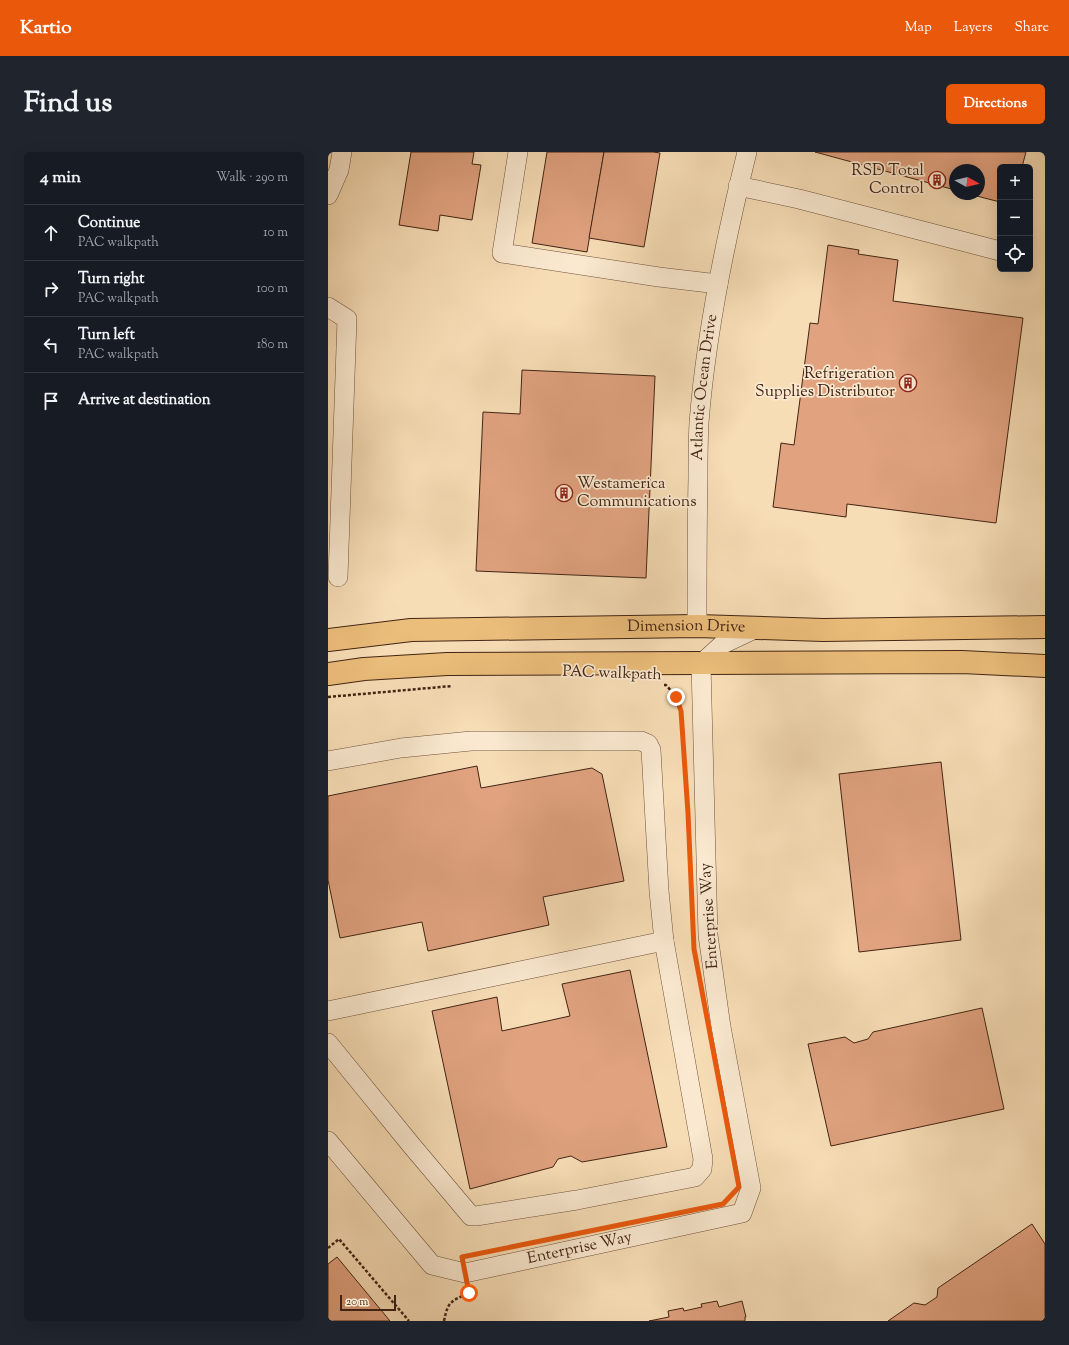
<!DOCTYPE html>
<html lang="en">
<head>
<meta charset="utf-8">
<style>
	:root { --surface:#171b24; --page:#20242c; --text:#f1f3f6; --muted:#9ea1a6; --line:#363941; --accent:#ea580c }
	body { margin:0; font-family:"Sorts Mill Goudy",serif; background:var(--page); color:var(--text) }
	.controls { position:absolute; right:12px; top:12px; display:grid; overflow:hidden; border-radius:6px; box-shadow:0 4px 16px #0002 }
	.controls button { width:36px; height:36px; display:grid; place-items:center; padding:0; border:0; border-bottom:1px solid var(--line); background:var(--surface); color:var(--text); font:20px sans-serif }
	.compass { position:absolute; left:621px; top:12px; width:36px; height:36px; border-radius:50%; background:var(--surface); box-shadow:0 4px 16px #0002; rotate:98deg }
	.scale { position:absolute; left:12px; bottom:10px; width:56px; box-sizing:border-box; padding-left:4px; border:2px solid #422414; border-top:0; font-size:11px; line-height:14px; white-space:nowrap; color:#422414; -webkit-text-stroke:3px #fae9d0; paint-order:stroke }
	.stop { position:absolute; width:12px; height:12px; margin:-9px; border:3px solid #ea580c; border-radius:50%; background:#fff }
	.stop.end { background:#ea580c; border-color:#fff; box-shadow:0 1px 4px #0008 }
	.list { margin:0; padding:0; list-style:none }
	h2 { display:flex; justify-content:space-between; align-items:center; height:52px; margin:0; padding:0 16px; font-size:17px }
	h2 small { font-size:13px; font-weight:400; color:var(--muted) }
	.list li { display:grid; grid-template-columns:26px 1fr auto; gap:12px; align-items:center; box-sizing:border-box; height:56px; padding:0 16px; border-top:1px solid var(--line) }
	.list b { display:block; font-size:15px; white-space:nowrap }
	.list p { margin:0; font-size:13px; white-space:nowrap; color:var(--muted) }
	.list em { font-size:13px; font-style:normal; color:var(--muted) }
	.icon { flex:none; width:22px; height:22px; fill:none; stroke:currentColor; stroke-width:2; stroke-linecap:round; stroke-linejoin:round }
	.map { position:relative; flex:none; width:717px; height:1169px; overflow:hidden; border-radius:6px }
	header { display:flex; align-items:center; gap:24px; box-sizing:border-box; height:56px; padding:0 20px; background:var(--accent); color:#fff }
	header strong { font-size:19px }
	nav { display:flex; gap:22px; margin-inline-start:auto; font-size:14px }
	.intro { display:flex; align-items:center; justify-content:space-between; box-sizing:border-box; height:96px; padding:0 24px }
	h1 { margin:0; font-size:28px }
	.button { padding:10px 18px; border-radius:6px; background:var(--accent); color:#fff; font-size:14px; font-weight:700 }
	main { display:flex; gap:24px; padding:0 24px }
	aside { flex:1; background:var(--surface); border-radius:6px; box-shadow:0 4px 16px #0002 }
	.map>svg:first-child { display:block }
</style>
</head>
<body>
<header>
<strong>Kartio</strong>
<nav><a>Map</a><a>Layers</a><a>Share</a></nav>
</header>
<div class="intro"><h1>Find us</h1><a class="button">Directions</a></div>
<main>
<aside>
<h2>4 min<small>Walk · 290 m</small></h2>
<ul class="list">
<li><svg class="icon" aria-label="ahead" viewBox="0 0 24 24"><path d="M12 20V5M6 11l6-6 6 6"/></svg><div><b>Continue</b><p>PAC walkpath</p></div><em>10 m</em></li>
<li><svg class="icon" aria-label="right" viewBox="0 0 24 24"><path d="M7 20v-9h11M14 6l5 5-5 5"/></svg><div><b>Turn right</b><p>PAC walkpath</p></div><em>100 m</em></li>
<li><svg class="icon" aria-label="left" viewBox="0 0 24 24"><path d="M17 20v-9H6M10 6l-5 5 5 5"/></svg><div><b>Turn left</b><p>PAC walkpath</p></div><em>180 m</em></li>
<li><svg class="icon" aria-label="arrive" viewBox="0 0 24 24"><path d="M6 21V4h12l-3 4 3 4H6"/></svg><div><b>Arrive at destination</b></div></li>
</ul>
</aside>
<div class="map">
<svg width="717" height="1169" viewBox="0 0 717 1169">
	<rect width="100%" height="100%" fill="#f7ddb6"/>
	<filter id="stains"><feTurbulence type="fractalNoise" baseFrequency=".005" numOctaves="4"/><feColorMatrix values="0 0 0 0 .2 0 0 0 0 .09 0 0 0 0 .02 0 0 0 .5 -.17"/></filter>
	<radialGradient id="worn" r=".72"><stop offset=".6" stop-color="#630" stop-opacity="0"/><stop offset="1" stop-color="#630" stop-opacity=".3"/></radialGradient>
	<g fill="#e0a27f" stroke="#422414">
		<polygon points="83,0 146,0 144,12 153,13 144,68 112,63 110,79 71,73"/>
		<polygon points="219,0 276,0 259,100 204,91"/>
		<polygon points="276,0 325,0 332,1 316,95 261,86"/>
		<polygon points="487,0 698,0 694,15 672,15 672,50 641,42 651,42 651,18 627,18 627,38"/>
		<polygon points="500,93 531,98 530,102 570,108 565,149 695,166 668,371 519,352 518,365 445,355 453,291 466,293 482,171 490,172"/>
		<polygon points="194,218 327,224 318,426 148,419 155,260 192,262"/>
		<polygon points="613,610 633,788 531,800 511,622"/>
		<polygon points="149,614 153,636 264,616 274,622 296,729 215,745 221,773 100,799 94,770 12,786 0,728 0,644"/>
		<polygon points="302,818 339,995 254,1010 243,1004 230,1007 225,1015 142,1037 104,859 169,845 174,879 242,864 234,832"/>
		<polygon points="654,856 676,957 503,994 480,892 517,885 526,891 540,887 545,880"/>
		<polygon points="704,1072 717,1092 717,1169 560,1169 586,1151 597,1153 609,1145 610,1136"/>
		<polygon points="9,1105 62,1169 0,1169 0,1112"/>
		<polygon points="389,1149 391,1155 414,1149 418,1165 417,1165 417,1169 321,1169 341,1165 340,1159 355,1156 356,1159 374,1155 373,1152"/>
	</g>
	<g fill="none" stroke-linecap="round" stroke-linejoin="round">
		<defs>
			<g id="minor">
				<polyline points="190,0 174,101 331,125 390,132"/>
				<polyline points="410,34 471,47 672,99"/>
				<polyline points="0,43 11,18 14,0"/>
				<polyline points="0,155 19,167 10,425"/>
				<path id="s1" d="M369 474C369 425 369 375 370 326 370 308 370 289 371 271 378 180 397 89 419 0"/>
				<polyline points="0,609 73,596 143,589 313,589 320,592 323,598 331,739 336,789 375,1007 374,1017 367,1025 249,1048 148,1064 143,1064 84,994 0,891"/>
				<polyline points="0,859 336,789"/>
				<path id="s2" d="M0 989 104 1113 137 1121 414 1061 423 1036 393 875 380 783 373 512 395 492 429 476"/>
			</g>
			<g id="major">
				<path id="s3" d="M0 488 83 478 369 474 495 478 717 475"/>
				<polyline points="0,522 36,517 119,512 634,510 717,514"/>
			</g>
		</defs>
		<use href="#minor" stroke="#6f523c" stroke-width="20"/>
		<use href="#major" stroke="#422414" stroke-width="24"/>
		<g stroke="#422414" stroke-width="2.5" stroke-dasharray="3 2" stroke-linecap="butt">
			<path d="M336 533H338C349 545 353 553 354 569"/>
			<polyline points="0,545 124,534"/>
			<polyline points="0,1096 11,1087 81,1169"/>
			<path d="M116 1169C120 1149 123 1149 141 1141L140 1139"/>
		</g>
		<use href="#minor" stroke="#fae9d0" stroke-width="19"/>
		<use href="#major" stroke="#ecbe7b" stroke-width="22"/>
	</g>
	<g fill="none" stroke-linecap="round" stroke-linejoin="round">
		<polyline stroke="#ea580c" stroke-width="5" points="141,1141 134,1105 395,1052 411,1035 366,797 360,661 353,559 348,545"/>
	</g>
	<defs>
		<symbol id="building-ring" viewBox="-11 -11 22 22"><circle r="9.5" fill="#fae9d0" stroke="#8f2418" stroke-width="1.5"/><path d="M-4-6H4V6H1V3H-1V6H-4ZM-2.5-4.3h1.7v1.8h-1.7ZM.8-4.3h1.7v1.8H.8ZM-2.5-1h1.7V.8h-1.7ZM.8-1h1.7V.8H.8Z" fill="#8f2418"/></symbol>
	</defs>
	<g fill-rule="evenodd">
		<use href="#building-ring" x="599" y="18" width="20" height="20"/>
		<use href="#building-ring" x="570" y="221" width="20" height="20"/>
		<use href="#building-ring" x="226" y="331" width="20" height="20"/>
	</g>
	<g text-anchor="middle" dominant-baseline="central" stroke-width="3.5" stroke-linejoin="round" paint-order="stroke">
		<g font-size="16" fill="#422414" stroke="#fae9d0" text-anchor="end">
			<text x="596" y="19">RSD Total<tspan x="596" dy="18">Control</tspan></text>
			<text x="567" y="222">Refrigeration<tspan x="567" dy="18">Supplies Distributor</tspan></text>
			<text x="249" y="332" text-anchor="start">Westamerica<tspan x="249" dy="18">Communications</tspan></text>
		</g>
		<g font-size="16" fill="#422414" stroke="#fae9d0">
			<text stroke="none"><textPath href="#s1" startOffset="239">Atlantic Ocean Drive</textPath></text>
			<text stroke="none"><textPath href="#s3" startOffset="359">Dimension Drive</textPath></text>
			<text transform="translate(284 522) rotate(2)">PAC walkpath</text>
			<text transform="translate(382 764) rotate(-94)">Enterprise Way</text>
			<text stroke="none"><textPath href="#s2" startOffset="313">Enterprise Way</textPath></text>
		</g>
	</g>
	<rect width="100%" height="100%" filter="url(#stains)"/>
	<rect width="100%" height="100%" fill="url(#worn)"/>
</svg>
<div class="controls">
<button>+</button>
<button>−</button>
<button><svg class="icon" aria-label="locate" viewBox="0 0 24 24"><circle cx="12" cy="12" r="6"/><path d="M12 2v4M12 18v4M2 12h4M18 12h4"/></svg></button>
</div>
<svg class="compass" viewBox="-18 -18 36 36"><path d="M0-13l5 13h-10z" fill="#e53935"/><path d="M0 13l5-13h-10z" fill="#9ea1a6"/></svg>
<div class="scale">20 m</div>
<div class="stop" style="left:141px;top:1141px"></div>
<div class="stop end" style="left:348px;top:545px"></div>
</div>
</main>
</body>
</html>
